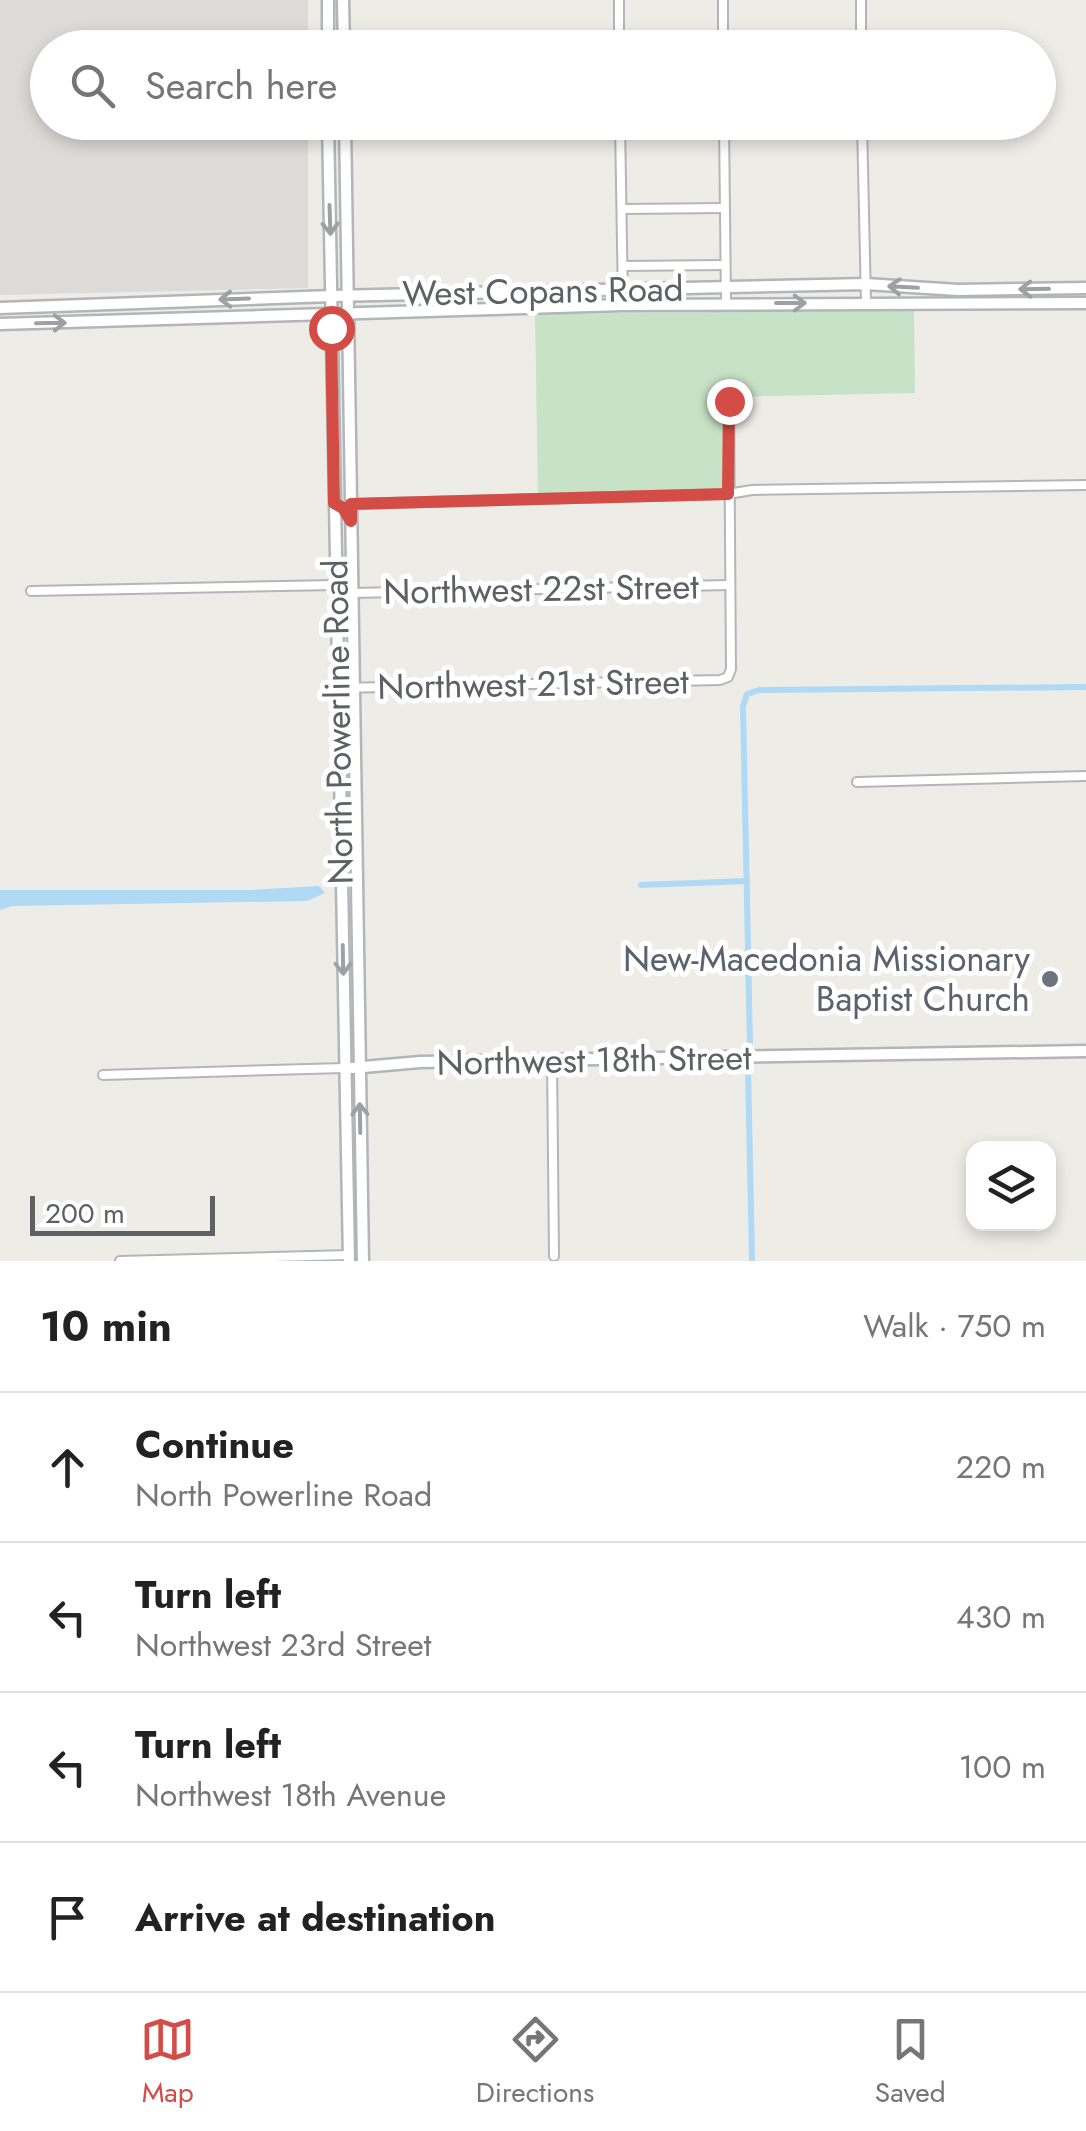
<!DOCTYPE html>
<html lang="en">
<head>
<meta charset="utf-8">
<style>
	:root { --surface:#fff; --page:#f6f6f6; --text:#222; --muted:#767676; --line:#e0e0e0; --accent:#d44c46 }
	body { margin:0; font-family:Jost,sans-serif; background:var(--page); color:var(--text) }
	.controls { position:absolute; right:30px; bottom:30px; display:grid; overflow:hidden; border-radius:20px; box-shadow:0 5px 15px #0003 }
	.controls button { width:90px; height:90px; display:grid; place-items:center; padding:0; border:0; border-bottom:2px solid var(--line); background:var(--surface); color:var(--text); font:50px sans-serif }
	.scale { position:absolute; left:30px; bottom:25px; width:185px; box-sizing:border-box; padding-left:10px; border:5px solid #5e6164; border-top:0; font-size:28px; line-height:35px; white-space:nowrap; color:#5e6164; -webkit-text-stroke:8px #fff; paint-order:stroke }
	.stop { position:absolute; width:30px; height:30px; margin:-22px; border:8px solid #d44c46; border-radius:50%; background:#fff }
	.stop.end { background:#d44c46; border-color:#fff; box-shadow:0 2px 10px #0008 }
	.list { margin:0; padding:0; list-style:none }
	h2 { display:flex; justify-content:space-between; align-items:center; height:130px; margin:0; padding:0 40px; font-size:42px }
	h2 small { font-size:32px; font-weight:400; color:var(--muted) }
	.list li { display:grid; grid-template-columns:65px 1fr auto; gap:30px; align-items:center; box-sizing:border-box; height:150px; padding:0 40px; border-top:2px solid var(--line) }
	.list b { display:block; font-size:38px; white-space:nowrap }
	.list p { margin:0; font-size:32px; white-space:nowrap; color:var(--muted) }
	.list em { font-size:32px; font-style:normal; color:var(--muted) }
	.icon { flex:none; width:55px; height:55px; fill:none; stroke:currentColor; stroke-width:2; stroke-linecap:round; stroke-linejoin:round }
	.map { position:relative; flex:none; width:1086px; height:1261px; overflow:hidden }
	.search { position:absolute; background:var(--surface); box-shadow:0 5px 15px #0003; left:30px; right:30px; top:30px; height:110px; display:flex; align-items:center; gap:25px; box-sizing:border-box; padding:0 35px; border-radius:55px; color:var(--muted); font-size:38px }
	.sheet { height:730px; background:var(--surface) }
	nav { display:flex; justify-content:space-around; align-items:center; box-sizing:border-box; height:140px; border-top:2px solid var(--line); background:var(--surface); font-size:28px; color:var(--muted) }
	nav a { display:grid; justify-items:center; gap:5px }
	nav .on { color:var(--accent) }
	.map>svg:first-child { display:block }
</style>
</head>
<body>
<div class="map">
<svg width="1086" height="1261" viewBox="0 0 1086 1261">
	<rect width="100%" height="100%" fill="#eeece6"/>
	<polygon fill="#dddbd8" points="0,0 308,0 308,47 48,48 48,122 308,123 308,288 0,295"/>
	<polygon fill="#c7e2c6" points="914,310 915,393 727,397 728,491 538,495 535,314"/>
	<polygon fill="#afd9f5" points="319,886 325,893 307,901 12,906 0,910 0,890 251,890"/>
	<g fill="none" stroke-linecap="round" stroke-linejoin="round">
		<g stroke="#afd9f5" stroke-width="6">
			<polyline points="641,885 747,881"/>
			<polyline points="750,1046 743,706 747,694 759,690 1086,687"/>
			<polyline points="748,1067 752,1261"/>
		</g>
		<defs>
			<g id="street">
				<polyline points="619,0 619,48"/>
				<polyline points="723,0 723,48"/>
				<polyline points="861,0 861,48"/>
				<polyline points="620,122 623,305"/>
				<polyline points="724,122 726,304"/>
				<polyline points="862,122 866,303"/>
				<polyline points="345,126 538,122"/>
				<polyline points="623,209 724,208"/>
				<polyline points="623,266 725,265"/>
				<polyline points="351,504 728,494 752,490 1086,485"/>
				<polyline points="31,591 335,585"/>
				<polyline points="352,593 729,585"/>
				<polyline points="338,688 720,680 728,677 731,669 729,401"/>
				<polyline points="857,782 1086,776"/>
				<polyline points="552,1060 554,1256"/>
				<polyline points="103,1075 344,1068"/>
				<polyline points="120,1261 349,1255"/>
			</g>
			<g id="secondary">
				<polyline points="343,0 344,48"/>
				<polyline points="328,48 328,0"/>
				<polyline points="328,122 349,1261"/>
				<polyline points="345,122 363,1261"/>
				<polyline points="0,308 332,296 866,284 958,290 1086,288"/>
				<polyline points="0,324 623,305 1086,303"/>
				<polyline points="352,1068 420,1062 1086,1051"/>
			</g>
		</defs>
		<use href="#street" stroke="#b3b6b9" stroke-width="12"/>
		<use href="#secondary" stroke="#b2b5b9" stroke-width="15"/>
		<use href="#street" stroke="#fff" stroke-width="8"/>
		<use href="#secondary" stroke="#fff" stroke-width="10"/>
	</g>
	<defs><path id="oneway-shaft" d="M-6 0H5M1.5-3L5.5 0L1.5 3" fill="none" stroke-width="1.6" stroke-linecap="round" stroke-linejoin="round" transform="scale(2.5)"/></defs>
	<g stroke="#9ea0a2">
		<use href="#oneway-shaft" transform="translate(330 220) rotate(88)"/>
		<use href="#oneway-shaft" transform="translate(903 287) rotate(-177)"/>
		<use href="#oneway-shaft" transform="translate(1034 289) rotate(179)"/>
		<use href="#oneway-shaft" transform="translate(234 299) rotate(178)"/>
		<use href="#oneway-shaft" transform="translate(791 303)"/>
		<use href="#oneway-shaft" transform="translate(51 323) rotate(-1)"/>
		<use href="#oneway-shaft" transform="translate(343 960) rotate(89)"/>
		<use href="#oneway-shaft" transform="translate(360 1118) rotate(-91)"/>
	</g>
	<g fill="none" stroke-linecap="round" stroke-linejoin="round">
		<polyline stroke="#d44c46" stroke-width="12" points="331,328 334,503 343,508 351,521 351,504 728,494 729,401"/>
	</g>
	<circle fill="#6b7280" stroke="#fff" stroke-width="4" cx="1050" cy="979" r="10"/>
	<g text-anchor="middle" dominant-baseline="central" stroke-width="10" stroke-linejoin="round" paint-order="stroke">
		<g font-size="35" fill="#5e6164" stroke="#fff">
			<text transform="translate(543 291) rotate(-1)">West Copans Road</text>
			<text transform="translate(541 589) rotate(-1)">Northwest 22st Street</text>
			<text transform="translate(533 684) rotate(-1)">Northwest 21st Street</text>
			<text transform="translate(338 722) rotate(-91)">North Powerline Road</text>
			<text transform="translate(594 1060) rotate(-1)">Northwest 18th Street</text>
		</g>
		<g font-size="35" fill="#5b616d" stroke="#fff" text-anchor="end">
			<text x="1030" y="959">New-Macedonia Missionary<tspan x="1030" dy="40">Baptist Church</tspan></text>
		</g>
	</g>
</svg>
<div class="controls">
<button><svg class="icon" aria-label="layers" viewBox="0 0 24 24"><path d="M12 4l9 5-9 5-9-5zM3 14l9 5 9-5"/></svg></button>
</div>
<div class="scale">200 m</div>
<div class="stop" style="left:331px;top:328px"></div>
<div class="stop end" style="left:729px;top:401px"></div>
<div class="search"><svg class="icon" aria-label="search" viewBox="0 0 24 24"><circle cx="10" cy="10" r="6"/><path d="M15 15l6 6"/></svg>Search here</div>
</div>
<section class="sheet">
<h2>10 min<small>Walk · 750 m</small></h2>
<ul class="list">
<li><svg class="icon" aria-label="ahead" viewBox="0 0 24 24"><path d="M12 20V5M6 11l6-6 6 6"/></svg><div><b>Continue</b><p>North Powerline Road</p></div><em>220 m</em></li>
<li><svg class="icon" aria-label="left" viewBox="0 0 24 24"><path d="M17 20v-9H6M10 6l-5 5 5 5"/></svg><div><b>Turn left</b><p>Northwest 23rd Street</p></div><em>430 m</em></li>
<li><svg class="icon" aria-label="left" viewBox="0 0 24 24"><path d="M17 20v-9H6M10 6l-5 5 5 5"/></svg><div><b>Turn left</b><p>Northwest 18th Avenue</p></div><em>100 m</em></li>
<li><svg class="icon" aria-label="arrive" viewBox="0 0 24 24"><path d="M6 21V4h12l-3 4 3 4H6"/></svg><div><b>Arrive at destination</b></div></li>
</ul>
</section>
<nav>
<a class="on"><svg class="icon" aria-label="map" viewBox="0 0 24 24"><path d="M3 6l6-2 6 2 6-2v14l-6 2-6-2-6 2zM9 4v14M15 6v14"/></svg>Map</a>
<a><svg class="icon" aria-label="directions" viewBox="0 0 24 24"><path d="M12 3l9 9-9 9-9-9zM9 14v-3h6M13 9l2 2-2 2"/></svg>Directions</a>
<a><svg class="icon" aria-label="saved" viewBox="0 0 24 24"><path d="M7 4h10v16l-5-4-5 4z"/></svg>Saved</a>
</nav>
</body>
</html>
